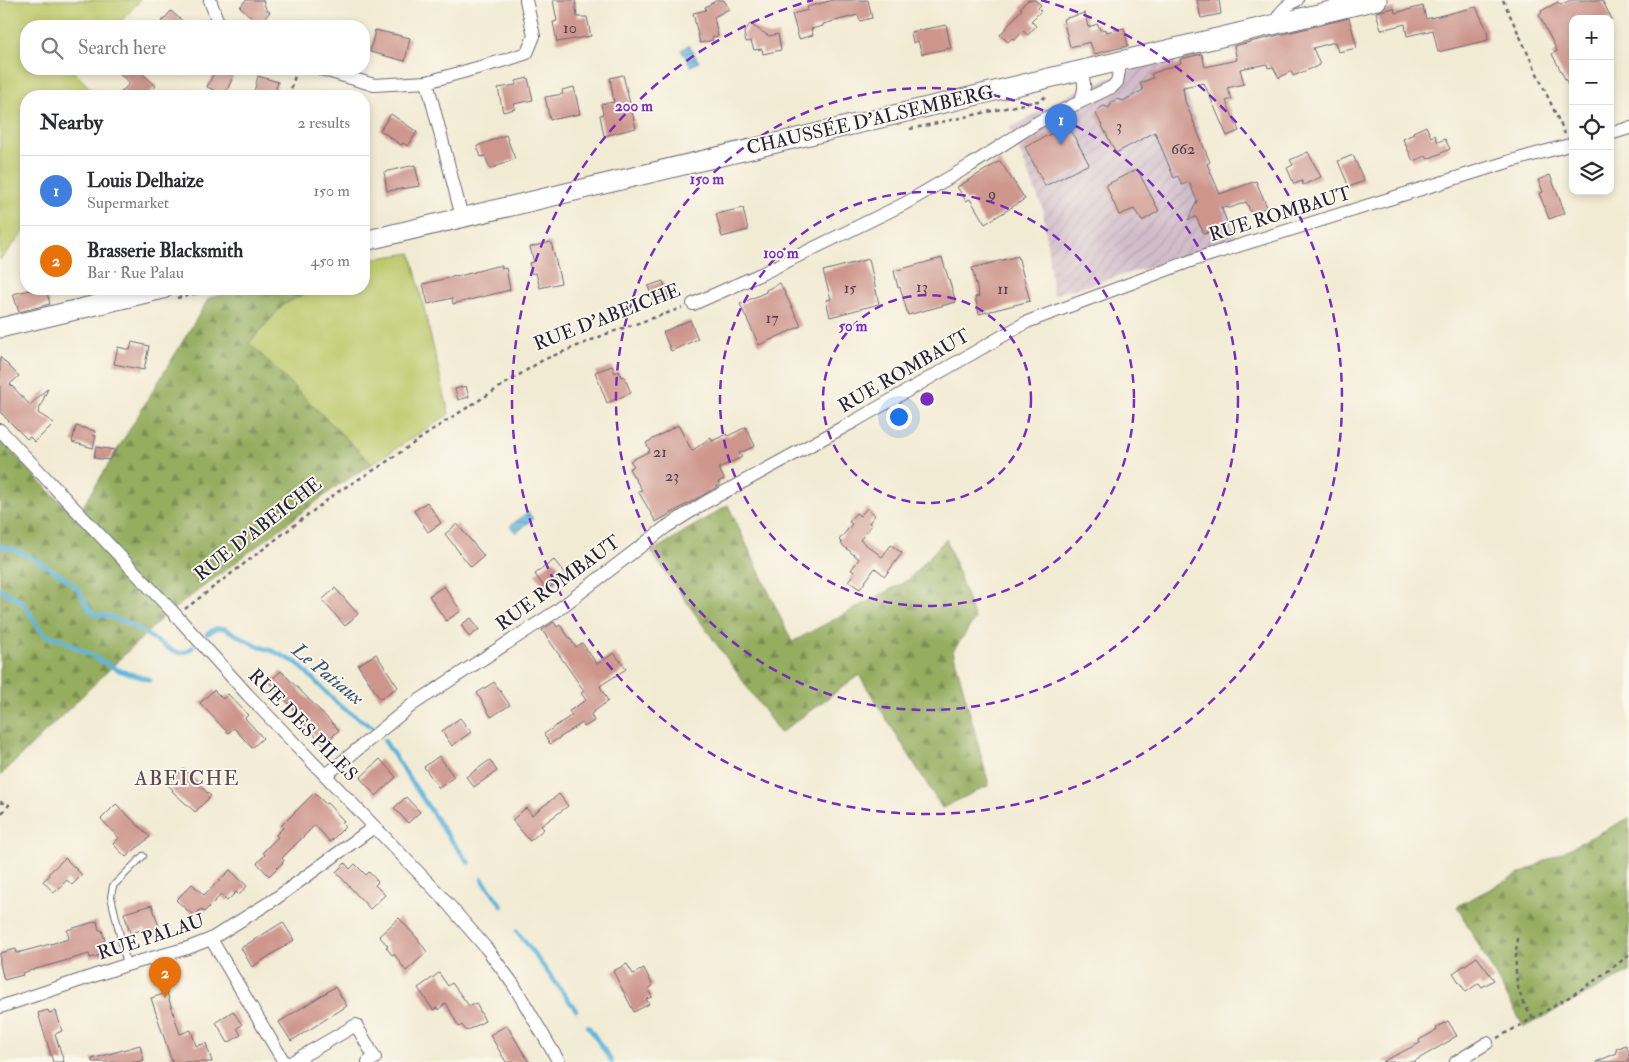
<!DOCTYPE html>
<html lang="en">
<head>
<meta charset="utf-8">
<style>
	:root { --surface:#fff; --page:#f2f2f3; --text:#2b2b33; --muted:#7c7c81; --line:#e1e1e2; --accent:#1f6fb2 }
	body { margin:0; font-family:"IM FELL Double Pica",serif; background:var(--page); color:var(--text) }
	.controls { position:absolute; right:15px; top:15px; display:grid; overflow:hidden; border-radius:10px; box-shadow:0 2px 8px #0003 }
	.controls button { width:45px; height:45px; display:grid; place-items:center; padding:0; border:0; border-bottom:1px solid var(--line); background:var(--surface); color:var(--text); font:25px sans-serif }
	.you { position:absolute; left:898px; top:416px; width:18px; height:18px; margin:-12px; border:4px solid #fff; border-radius:50%; background:#1a73e8; box-shadow:0 0 0 8px #1a73e833 }
	.badge { display:grid; place-items:center; width:32px; height:32px; border-radius:50%; background:var(--accent); color:#fff; font-size:16px; font-weight:700 }
	.pin { position:absolute; translate:-50% -41px; filter:drop-shadow(0 1px 2px #0008) }
	.pin::after { content:''; position:absolute; top:26px; width:18px; height:15px; background:inherit; clip-path:polygon(0 0,100% 0,50% 100%) }
	.list { margin:0; padding:0; list-style:none }
	h2 { display:flex; justify-content:space-between; align-items:center; height:65px; margin:0; padding:0 20px; font-size:21px }
	h2 small { font-size:16px; font-weight:400; color:var(--muted) }
	.list li { display:grid; grid-template-columns:32px 1fr auto; gap:15px; align-items:center; box-sizing:border-box; height:70px; padding:0 20px; border-top:1px solid var(--line) }
	.list b { display:block; font-size:19px; white-space:nowrap }
	.list p { margin:0; font-size:16px; white-space:nowrap; color:var(--muted) }
	.list em { font-size:16px; font-style:normal; color:var(--muted) }
	.icon { flex:none; width:28px; height:28px; fill:none; stroke:currentColor; stroke-width:2; stroke-linecap:round; stroke-linejoin:round }
	.map { position:relative; flex:none; width:1629px; height:1062px; overflow:hidden }
	.search { position:absolute; background:var(--surface); box-shadow:0 2px 8px #0003; left:20px; top:20px; width:350px; height:55px; display:flex; align-items:center; gap:12px; box-sizing:border-box; padding:0 18px; border-radius:20px; color:var(--muted); font-size:19px }
	.panel { position:absolute; background:var(--surface); box-shadow:0 2px 8px #0003; left:20px; top:90px; width:350px; height:205px; border-radius:20px }
	.map>svg:first-child { display:block }
</style>
</head>
<body>
<div class="map">
<svg width="1629" height="1062" viewBox="0 0 1629 1062">
	<defs>
		<pattern id="industrial-furrows" width="10" height="10" patternUnits="userSpaceOnUse" patternTransform="scale(1.25)"><rect width="10" height="10" fill="#d1bdca"/><path d="M-1 1l2-2M0 10L10 0M9 11l2-2" fill="none" stroke="#b3a2ae"/></pattern>
		<pattern id="forest-firs" width="22" height="20" patternUnits="userSpaceOnUse" patternTransform="scale(1.25)"><rect width="22" height="20" fill="#94ad5f"/><path d="M5 1l3.5 6h-7zM16 11l3.5 6h-7z" fill="#788c50"/></pattern>
		<pattern id="water-rules" width="6" height="5" patternUnits="userSpaceOnUse" patternTransform="scale(1.25)"><rect width="6" height="5" fill="#60b5dc"/><path d="M0 2.5h6" fill="none" stroke="#4f93b4"/></pattern>
	</defs>
	<rect width="100%" height="100%" fill="#fbf7ec"/>
	<filter id="ink" filterUnits="userSpaceOnUse"><feTurbulence type="fractalNoise" baseFrequency=".02" numOctaves="2"/><feDisplacementMap in="SourceGraphic" scale="10" xChannelSelector="R" yChannelSelector="G"/><feConvolveMatrix kernelMatrix="1 2 1 2 8 2 1 2 1" color-interpolation-filters="sRGB"/></filter>
	<filter id="wash" filterUnits="userSpaceOnUse"><feTurbulence type="fractalNoise" baseFrequency=".0096" numOctaves="4" result="noise"/><feDisplacementMap in="SourceGraphic" scale="20" xChannelSelector="R" yChannelSelector="G"/><feGaussianBlur stdDeviation="1.12" result="paint"/><feColorMatrix in="noise" values="0 0 0 0 0 0 0 0 0 0 0 0 0 0 0 0 0 1.4 0 .05"/><feComposite in="paint" operator="in"/></filter>
	<g filter="url(#wash)">
		<rect width="100%" height="100%" fill="#f2ebd4"/>
		<polygon fill="url(#industrial-furrows)" points="1173,56 1238,242 1053,295 1043,209 1010,128 1080,89"/>
		<g fill="#bbc96b" stroke="#6e7653">
			<polygon points="0,0 140,0 117,26 26,26 26,69 75,69 73,71 98,96 26,96 26,230 0,260"/>
			<polygon points="411,253 449,414 372,464 249,343 284,304 314,289 364,289 364,260"/>
		</g>
		<g fill="url(#forest-firs)" stroke="#5b684d">
			<polygon points="244,289 314,289 284,304 249,343 372,464 337,486 163,617 0,776 0,440 82,524 84,505 209,298"/>
			<polygon points="728,505 792,642 908,580 946,539 975,619 953,651 989,785 942,808 859,675 780,733 651,552"/>
			<polygon points="1629,818 1629,972 1524,1027 1457,906"/>
		</g>
		<g fill="url(#water-rules)" stroke="#416c8c">
			<polygon points="689,45 699,62 691,66 681,50"/>
			<polygon points="528,512 533,519 516,533 510,526"/>
		</g>
		<g fill="none" stroke-linecap="round" stroke-linejoin="round">
			<g stroke="#60b5dc" stroke-width="4.5">
				<path d="M0 546C17 547 69 577 79 591 85 599 87 611 97 615 100 616 105 615 108 616 117 619 125 622 133 626 147 633 165 650 180 653 186 654 189 650 193 647"/>
				<polyline points="0,589 22,602 39,628 46,635 63,640 118,670 150,680"/>
				<polyline points="207,634 215,629 224,628 257,646 273,651 297,663 340,706 373,728"/>
				<polyline points="384,740 445,832 469,863"/>
				<polyline points="482,879 502,906"/>
				<polyline points="517,931 576,1010"/>
				<polyline points="588,1026 612,1062"/>
			</g>
		</g>
		<g id="blocks">
			<g fill="#cd958c">
				<polygon points="246,0 263,0 266,9 270,12 259,24 240,7"/>
				<polygon points="553,0 575,0 577,17 587,17 591,36 557,42 553,22 557,21"/>
				<polygon points="717,0 724,0 729,9 714,17 718,36 712,37 713,40 700,43 693,13 706,10 705,7"/>
				<polygon points="833,0 868,0 872,18 860,21 858,15 823,24 823,26 811,29 813,35 799,39 792,14 808,10 807,7"/>
				<polygon points="1028,0 1035,0 1041,5 1038,8 1041,11 1031,21 1036,26 1028,35 1023,31 1015,40 1012,38 1008,42 1000,35 1022,9 1020,8"/>
				<polygon points="1197,0 1219,0 1221,14 1201,18"/>
				<polygon points="1571,0 1602,0 1612,19 1573,19 1573,94 1552,54 1557,51 1539,15 1542,13 1541,11 1558,2 1560,5"/>
				<polygon points="1423,6 1426,19 1476,7 1487,30 1488,40 1438,52 1433,30 1407,36 1405,24 1381,30 1376,12 1394,8 1395,13"/>
				<polygon points="171,11 188,26 158,26"/>
				<polygon points="1085,13 1088,27 1098,24 1100,30 1106,29 1106,32 1124,28 1128,46 1094,54 1090,42 1070,47 1063,19"/>
				<polygon points="1349,18 1357,48 1338,52 1335,42 1313,48 1320,65 1293,76 1291,71 1279,78 1273,67 1268,68 1267,64 1240,69 1244,84 1227,88 1232,99 1226,101 1239,131 1227,136 1204,83 1183,87 1185,101 1210,162 1207,164 1220,194 1256,181 1267,207 1251,213 1246,202 1230,208 1221,207 1228,224 1204,234 1196,217 1188,220 1197,201 1189,182 1182,185 1178,176 1174,178 1155,132 1116,153 1096,114 1098,109 1104,106 1109,108 1112,102 1117,99 1123,101 1143,90 1140,83 1153,78 1151,74 1181,63 1180,59 1202,54 1205,67 1237,60 1234,46"/>
				<polygon points="750,24 769,36 778,34 781,50 763,54 762,49 754,50 751,41 746,42 744,33"/>
				<polygon points="946,25 951,48 922,54 918,41 913,43 911,32"/>
				<polygon points="375,30 410,38 405,61 370,52"/>
				<polygon points="114,69 138,69 156,86 147,96 117,96 130,83"/>
				<polygon points="216,69 234,69 233,71 235,72 225,95 207,87"/>
				<polygon points="623,75 636,128 604,136 600,115 603,114 601,104 614,102 610,78"/>
				<polygon points="258,76 278,82 274,96 253,96"/>
				<polygon points="528,78 533,100 514,104 515,109 503,112 498,88 516,85 516,81"/>
				<polygon points="574,87 580,114 550,120 545,97 563,94 562,90"/>
				<polygon points="391,114 417,132 408,146 403,143 401,145 380,130"/>
				<polygon points="1068,125 1089,164 1045,186 1025,147"/>
				<polygon points="1426,126 1431,137 1435,135 1438,142 1445,139 1450,149 1428,159 1426,156 1413,161 1403,139 1414,134 1413,132"/>
				<polygon points="506,135 515,159 490,169 485,156 481,157 477,146"/>
				<polygon points="1308,152 1321,177 1303,185 1302,181 1294,184 1287,168 1293,165 1290,160"/>
				<polygon points="1353,155 1364,181 1349,187 1338,161"/>
				<polygon points="1000,161 1025,199 985,224 970,199 966,201 957,187"/>
				<polygon points="415,165 420,186 387,191 384,172"/>
				<polygon points="1137,169 1159,211 1142,221 1134,209 1119,215 1106,185"/>
				<polygon points="1550,175 1565,213 1549,219 1539,193 1543,192 1538,180"/>
				<polygon points="743,208 748,230 722,237 716,214"/>
				<polygon points="551,242 561,283 540,288 536,273 532,274 529,263 534,262 530,247"/>
				<polygon points="1018,256 1030,301 979,314 975,297 979,296 972,268"/>
				<polygon points="942,258 956,302 908,315 900,287 898,288 894,271"/>
				<polygon points="869,259 879,304 830,317 826,300 831,299 823,271"/>
				<polygon points="496,266 502,266 502,269 506,268 510,290 453,304 452,298 428,304 423,284 456,276 456,277"/>
				<polygon points="663,281 669,300 654,304 648,286"/>
				<polygon points="780,283 801,326 759,345 740,304 766,292 766,290"/>
				<polygon points="34,289 46,289 50,304 19,312 13,294"/>
				<polygon points="690,320 698,339 671,351 663,332"/>
				<polygon points="132,342 149,346 144,370 114,364 118,347 130,350"/>
				<polygon points="0,357 19,376 10,384 30,405 48,388 38,413 54,423 35,442 30,437 27,439 0,412"/>
				<polygon points="612,366 615,373 619,371 621,377 624,376 631,393 607,403 595,372"/>
				<polygon points="466,386 469,397 458,400 455,389"/>
				<polygon points="678,425 692,451 711,437 712,441 727,434 728,436 746,427 755,446 739,453 742,457 719,468 724,479 718,482 720,485 656,522 638,491 642,490 629,469 634,466 630,461 650,451 646,443"/>
				<polygon points="76,426 95,431 94,436 96,436 93,448 72,442"/>
				<polygon points="96,447 115,450 109,460 94,458"/>
				<polygon points="427,502 441,523 428,532 414,511"/>
				<polygon points="867,508 875,515 869,523 872,525 860,540 882,557 891,545 902,553 885,576 875,568 860,589 848,581 855,572 851,570 859,559 841,544 842,543 839,540 852,524 849,522 856,513 860,516"/>
				<polygon points="457,524 484,556 471,567 445,534"/>
				<polygon points="554,560 566,575 546,590 535,574"/>
				<polygon points="444,586 461,611 446,621 429,596"/>
				<polygon points="335,588 358,614 345,626 322,600"/>
				<polygon points="471,618 479,630 469,637 461,625"/>
				<polygon points="554,622 557,627 560,625 576,647 582,643 597,664 614,653 626,669 600,686 608,701 591,714 594,721 584,727 582,723 550,744 544,734 572,715 569,711 586,700 581,693 584,691 542,630"/>
				<polygon points="376,654 398,687 380,699 358,665"/>
				<polygon points="281,671 339,730 324,745 298,717 299,715 269,682"/>
				<polygon points="494,682 510,705 491,717 477,693"/>
				<polygon points="214,690 223,699 228,694 248,715 245,718 263,738 252,748 234,728 228,733 200,703"/>
				<polygon points="460,718 471,732 452,746 442,731"/>
				<polygon points="439,756 454,777 439,788 424,767"/>
				<polygon points="380,759 396,777 376,796 360,778"/>
				<polygon points="490,760 497,771 474,787 466,777"/>
				<polygon points="183,769 201,784 199,785 211,796 195,812 172,791 173,790 168,785"/>
				<polygon points="314,793 326,804 327,803 344,821 341,823 345,827 330,842 315,825 282,858 284,861 269,876 257,863 265,855 263,852 278,837 276,835 283,828 281,826"/>
				<polygon points="559,794 568,806 541,826 544,829 530,841 512,820 526,808 532,815"/>
				<polygon points="406,797 420,812 408,823 394,808"/>
				<polygon points="116,804 150,837 126,857 113,844 119,838 101,819"/>
				<polygon points="65,858 82,875 72,885 67,880 54,893 43,881 49,876 48,874"/>
				<polygon points="345,863 350,869 355,864 366,875 369,872 378,882 375,885 385,895 370,909 336,872"/>
				<polygon points="230,870 247,886 239,895 236,892 227,901 221,895 204,912 201,909 194,916 176,900 192,884 204,895"/>
				<polygon points="152,905 161,933 147,937 145,929 130,933 124,913"/>
				<polygon points="399,918 417,938 427,952 406,971 394,954 392,955 386,947 388,946 379,936"/>
				<polygon points="97,921 99,930 102,930 105,940 101,942 104,954 90,958 89,954 22,973 23,975 4,980 0,964 0,953 16,949 17,953 69,939 67,930"/>
				<polygon points="283,922 294,940 252,967 241,948"/>
				<polygon points="1477,957 1494,980 1482,987 1479,983 1466,992 1453,973"/>
				<polygon points="627,964 633,974 644,968 653,986 648,989 652,997 646,999 649,1004 634,1012 613,971"/>
				<polygon points="439,973 448,986 452,983 469,1006 476,1003 485,1021 466,1031 462,1025 459,1027 446,1003 438,1010 437,1008 433,1010 418,988"/>
				<polygon points="335,987 347,1006 291,1041 279,1022"/>
				<polygon points="167,993 180,1034 191,1030 196,1046 206,1043 212,1062 172,1062 151,998"/>
				<polygon points="48,1010 49,1013 56,1011 62,1031 55,1034 64,1062 53,1062 38,1013"/>
				<polygon points="233,1011 242,1025 237,1028 241,1035 228,1043 216,1022"/>
				<polygon points="1448,1021 1457,1036 1451,1039 1451,1040 1413,1062 1382,1062 1420,1043 1419,1040 1437,1030 1436,1028"/>
				<polygon points="507,1025 519,1046 529,1062 506,1062 490,1035"/>
				<polygon points="140,1045 144,1060 136,1062 92,1062 92,1059"/>
				<polygon points="1626,1045 1629,1052 1629,1062 1596,1062 1617,1053 1616,1049"/>
			</g>
		</g>
	</g>
	<g filter="url(#ink)">
		<use href="#blocks" fill-opacity="0" stroke="#6b6871" stroke-width="1"/>
		<g fill="none" stroke-linecap="round" stroke-linejoin="round">
			<defs>
				<polyline id="lane" points="127,965 111,897 113,886 143,856"/>
				<g id="street">
					<polyline points="210,0 217,20 225,26"/>
					<path d="M1275 24C1279 12 1286 6 1297 0"/>
					<polyline points="321,69 374,85 427,82 509,59 527,53 534,36 526,0"/>
					<polyline points="427,82 462,217"/>
					<path d="M1080 102C1086 88 1085 83 1080 69"/>
					<polyline points="1610,134 1629,128"/>
					<polyline points="693,304 761,274 904,204 971,165 1038,122 1112,87 1117,82 1121,60"/>
					<polyline points="0,430 172,611 248,695 442,897 487,949 513,984 559,1062"/>
					<polyline points="326,775 412,705 555,612 666,527 706,502 853,422 1027,322 1196,259 1511,161 1573,144"/>
					<polyline points="211,939 284,1062"/>
					<polyline points="0,1007 123,966 188,948 211,939 275,899 374,827"/>
					<polyline points="292,1062 356,1025 375,1058 368,1062"/>
					<polyline points="1456,1062 1487,1043"/>
				</g>
				<g id="secondary">
					<polyline points="364,241 1377,0"/>
					<polyline points="0,328 163,289"/>
				</g>
			</defs>
			<use href="#lane" stroke="#6b6871" stroke-width="8"/>
			<use href="#street" stroke="#6b6871" stroke-width="14"/>
			<use href="#secondary" stroke="#6b6871" stroke-width="21"/>
			<g stroke="#6b6871" stroke-width="2.5" stroke-dasharray="4 4" stroke-linecap="butt">
				<polyline points="1503,0 1565,134"/>
				<polyline points="289,96 297,69"/>
				<polyline points="910,129 1042,100 1046,95"/>
				<polyline points="177,298 214,289"/>
				<polyline points="185,609 339,491 379,467 446,421 543,360 609,333 682,308"/>
				<polyline points="0,802 9,805 0,815"/>
				<path d="M1517 938C1515 970 1513 991 1533 1018"/>
				<path d="M1497 1038C1543 1013 1588 988 1629 955"/>
			</g>
			<use href="#lane" stroke="#fff" stroke-width="6"/>
			<use href="#street" stroke="#fff" stroke-width="12"/>
			<use href="#secondary" stroke="#fff" stroke-width="19"/>
		</g>
	</g>
	<g fill="none" stroke="#7b2cbf" stroke-width="2.5" stroke-dasharray="9 6">
		<circle cx="927" cy="399" r="104"/>
		<circle cx="927" cy="399" r="207"/>
		<circle cx="927" cy="399" r="311"/>
		<path d="M1041 0A415 415 0 1 1 813 0"/>
	</g>
	<g text-anchor="middle" dominant-baseline="central" stroke-width="4" stroke-linejoin="round" paint-order="stroke">
		<g font-size="16" fill="#4d3f4f">
			<text x="570" y="28">10</text>
			<text x="1119" y="126">3</text>
			<text x="1183" y="149">662</text>
			<text x="992" y="194">9</text>
			<text x="922" y="287">13</text>
			<text x="850" y="288">15</text>
			<text x="1003" y="289">11</text>
			<text x="772" y="318">17</text>
			<text x="660" y="452">21</text>
			<text x="672" y="476">23</text>
		</g>
		<g font-size="19" fill="#22223b" stroke="#fbf7ec">
			<text transform="translate(870 120) rotate(-13)">CHAUSSÉE D'ALSEMBERG</text>
			<text transform="translate(1280 214) rotate(-17)">RUE ROMBAUT</text>
			<text transform="translate(607 317) rotate(-21)">RUE D'ABEICHE</text>
			<text transform="translate(904 371) rotate(-30)">RUE ROMBAUT</text>
			<text transform="translate(258 529) rotate(-38)">RUE D'ABEICHE</text>
			<text transform="translate(558 583) rotate(-36)">RUE ROMBAUT</text>
			<text transform="translate(303 725) rotate(46)">RUE DES PILES</text>
			<text transform="translate(151 937) rotate(-18)">RUE PALAU</text>
		</g>
		<g font-size="20" font-style="italic" fill="#385573" stroke="#fbf7ec">
			<text transform="translate(328 674) rotate(39)">Le Patiaux</text>
		</g>
		<g font-size="21" letter-spacing="1" fill="#5e4a57" stroke="#fbf7ec">
			<text x="187" y="778">ABEICHE</text>
		</g>
	</g>
	<circle cx="927" cy="399" r="8" fill="#7b2cbf" stroke="#fbf7ec" stroke-width="2.5"/>
	<g font-size="15" text-anchor="middle" font-weight="bold" fill="#7b2cbf" stroke="#fbf7ec" stroke-width="4" stroke-linejoin="round" paint-order="stroke">
		<text x="634" y="111">200 m</text>
		<text x="707" y="184">150 m</text>
		<text x="781" y="258">100 m</text>
		<text x="853" y="331">50 m</text>
	</g>
</svg>
<div class="controls">
<button>+</button>
<button>−</button>
<button><svg class="icon" aria-label="locate" viewBox="0 0 24 24"><circle cx="12" cy="12" r="6"/><path d="M12 2v4M12 18v4M2 12h4M18 12h4"/></svg></button>
<button><svg class="icon" aria-label="layers" viewBox="0 0 24 24"><path d="M12 4l9 5-9 5-9-5zM3 14l9 5 9-5"/></svg></button>
</div>
<div class="you"></div>
<div class="pin badge" style="left:1061px;top:145px;background:#3f7fe0">1</div>
<div class="pin badge" style="left:165px;top:998px;background:#e8710a">2</div>
<div class="search"><svg class="icon" aria-label="search" viewBox="0 0 24 24"><circle cx="10" cy="10" r="6"/><path d="M15 15l6 6"/></svg>Search here</div>
<section class="panel">
<h2>Nearby<small>2 results</small></h2>
<ul class="list">
<li><span class="badge" style="background:#3f7fe0">1</span><div><b>Louis Delhaize</b><p>Supermarket</p></div><em>150 m</em></li>
<li><span class="badge" style="background:#e8710a">2</span><div><b>Brasserie Blacksmith</b><p>Bar · Rue Palau</p></div><em>450 m</em></li>
</ul>
</section>
</div>
</body>
</html>
